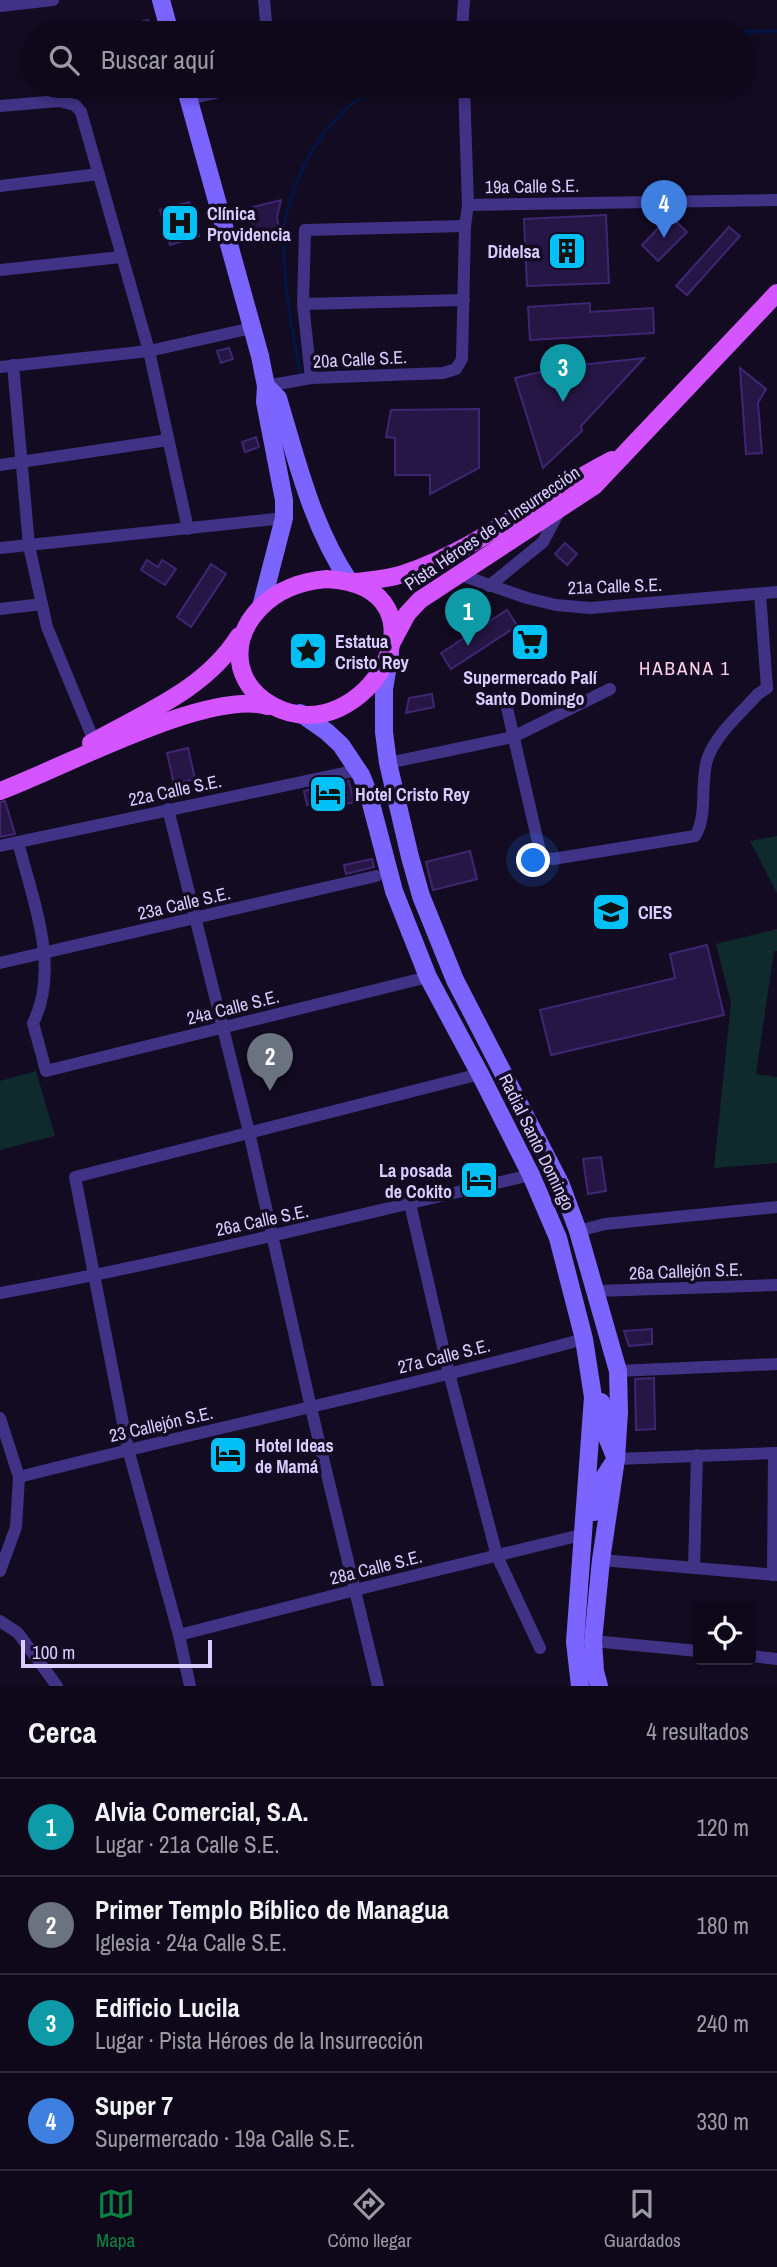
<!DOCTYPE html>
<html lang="es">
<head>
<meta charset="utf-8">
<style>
	:root { --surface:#0e081a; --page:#171123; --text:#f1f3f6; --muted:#9b9aa2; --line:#2e2939; --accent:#0b8043 }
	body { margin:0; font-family:"Archivo Narrow",sans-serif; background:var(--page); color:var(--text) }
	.controls { position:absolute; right:21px; bottom:21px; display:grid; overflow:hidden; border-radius:7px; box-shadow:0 4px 10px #0003 }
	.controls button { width:63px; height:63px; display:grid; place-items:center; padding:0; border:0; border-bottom:2px solid var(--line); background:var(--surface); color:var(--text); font:35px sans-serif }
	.scale { position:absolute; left:21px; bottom:18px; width:191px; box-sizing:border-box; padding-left:7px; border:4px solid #d9cdff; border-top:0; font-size:19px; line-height:24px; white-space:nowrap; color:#d9cdff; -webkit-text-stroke:5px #120b22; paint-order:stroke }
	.you { position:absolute; left:534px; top:861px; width:24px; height:24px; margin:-18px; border:5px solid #fff; border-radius:50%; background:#1a73e8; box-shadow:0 0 0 10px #1a73e833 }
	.badge { display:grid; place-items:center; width:46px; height:46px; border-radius:50%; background:var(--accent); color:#fff; font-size:23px; font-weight:700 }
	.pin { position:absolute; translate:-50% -58px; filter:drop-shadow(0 2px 4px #0008) }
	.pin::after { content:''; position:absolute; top:37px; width:24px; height:21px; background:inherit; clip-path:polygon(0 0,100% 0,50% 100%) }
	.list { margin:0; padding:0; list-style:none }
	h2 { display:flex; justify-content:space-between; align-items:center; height:91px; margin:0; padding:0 28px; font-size:30px }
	h2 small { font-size:23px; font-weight:400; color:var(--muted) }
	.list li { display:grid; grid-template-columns:46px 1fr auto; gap:21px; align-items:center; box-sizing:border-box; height:98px; padding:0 28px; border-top:2px solid var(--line) }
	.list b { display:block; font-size:26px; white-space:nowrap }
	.list p { margin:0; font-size:23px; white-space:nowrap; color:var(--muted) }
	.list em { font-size:23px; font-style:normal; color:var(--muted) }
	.icon { flex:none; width:38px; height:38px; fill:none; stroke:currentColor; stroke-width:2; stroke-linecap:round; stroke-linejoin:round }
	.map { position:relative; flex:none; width:777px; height:1686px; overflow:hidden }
	.search { position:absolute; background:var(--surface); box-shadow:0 4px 10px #0003; left:21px; right:21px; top:21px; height:77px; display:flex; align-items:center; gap:18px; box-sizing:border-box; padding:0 24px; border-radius:38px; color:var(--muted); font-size:26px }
	.sheet { height:483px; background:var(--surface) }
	nav { display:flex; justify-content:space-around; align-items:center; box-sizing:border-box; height:98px; border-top:2px solid var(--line); background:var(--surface); font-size:19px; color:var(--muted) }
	nav a { display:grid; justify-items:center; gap:4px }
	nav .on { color:var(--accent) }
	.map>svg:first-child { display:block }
</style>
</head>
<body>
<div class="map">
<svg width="777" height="1686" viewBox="0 0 777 1686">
	<rect width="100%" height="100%" fill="#120b22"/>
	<g fill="#0e2a2d">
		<polygon points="777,836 777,893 750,841"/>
		<polygon points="777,929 777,951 774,951 756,1074 777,1077 777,1163 714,1168 731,1003 716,944"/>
		<polygon points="36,1071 55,1136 0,1150 0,1081"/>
	</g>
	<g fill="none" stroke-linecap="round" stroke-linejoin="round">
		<g stroke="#051441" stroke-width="3.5">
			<polyline points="717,33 777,31"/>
			<path d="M300 372C291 325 282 277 284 229 284 220 287 211 290 203 303 154 333 112 377 86"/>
		</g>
	</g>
	<g fill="#251645" stroke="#3f2673" stroke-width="2">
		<polygon points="148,20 151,32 132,33 129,25"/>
		<polygon points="281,200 277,217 279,228 255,234 249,208"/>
		<polygon points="189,202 199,236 170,245 160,210"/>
		<polygon points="606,215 609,283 527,286 524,219"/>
		<polygon points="670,216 687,232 658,261 642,245"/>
		<polygon points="729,227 740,236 687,295 676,286"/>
		<polygon points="590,303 590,312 653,308 654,333 530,340 528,307"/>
		<polygon points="229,348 233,359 221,363 217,351"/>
		<polygon points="644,358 581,426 582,431 543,468 515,378 561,367"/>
		<polygon points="740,368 766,389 758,403 762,453 746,454"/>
		<polygon points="479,409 479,468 430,494 430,475 395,475 395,438 386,437 391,410"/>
		<polygon points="256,437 259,447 245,452 242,442"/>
		<polygon points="565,543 577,554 567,565 555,554"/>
		<polygon points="147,560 158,567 162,560 176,569 165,585 141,570"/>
		<polygon points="211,564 226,574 191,627 177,617"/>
		<polygon points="507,610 517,625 543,626 543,659 517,659 517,626 451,669 441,653"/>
		<polygon points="432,694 434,707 406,713 409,698"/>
		<polygon points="188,748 195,779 174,784 167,753"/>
		<polygon points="349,781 354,802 337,806 335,798 307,805 304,791"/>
		<polygon points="5,801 15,834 0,837 0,802"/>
		<polygon points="470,851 477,879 433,890 426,862"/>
		<polygon points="372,859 374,867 346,874 344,865"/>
		<polygon points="707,945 724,1015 551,1055 540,1010 675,978 670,954"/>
		<polygon points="601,1157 606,1191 588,1194 583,1159"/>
		<polygon points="652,1329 652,1344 629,1346 624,1331"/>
		<polygon points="654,1378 655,1429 636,1430 635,1379"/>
	</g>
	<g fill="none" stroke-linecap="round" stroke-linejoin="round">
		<g stroke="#403385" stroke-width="12">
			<polyline points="264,0 267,33"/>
			<polyline points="0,6 53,0"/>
			<polyline points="462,33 464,0"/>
			<polyline points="464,86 468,205"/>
			<polyline points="189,99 246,86"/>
			<polyline points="0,106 59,101 75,105 81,112 149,351 188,529"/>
			<polyline points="0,186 99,174"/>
			<polyline points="0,270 121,257"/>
			<polyline points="303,304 464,300"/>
			<polyline points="13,365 29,546 47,627 94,741"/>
			<polyline points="0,367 149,351 252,328"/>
			<polyline points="311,378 303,304 305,230 465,226"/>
			<polyline points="266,386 311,378 443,373 456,369 462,359 465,226 468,205 777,200"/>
			<polyline points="0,465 168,440"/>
			<polyline points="0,548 284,518"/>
			<polyline points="458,574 527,598 556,605 590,608 777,592"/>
			<polyline points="489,586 543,542 561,508"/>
			<polyline points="760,594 767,688"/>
			<polyline points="0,609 42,604"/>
			<path d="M504 695 540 851 544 858 553 859 695 836C708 816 700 783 707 760 715 735 741 713 758 694L767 688"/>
			<polyline points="388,763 513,737 610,689"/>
			<polyline points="168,809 249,1132 311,1408 378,1686"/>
			<path d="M18 842C32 898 61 968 33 1023L46 1071 428 977"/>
			<polyline points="0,846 358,770"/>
			<polyline points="0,963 376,876"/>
			<polyline points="410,1204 449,1373 497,1556 540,1648"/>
			<polyline points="578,1231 605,1224 777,1207"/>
			<polyline points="596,1291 777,1285"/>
			<path d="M0 1293C179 1261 354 1215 531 1175"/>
			<polyline points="618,1371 777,1364"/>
			<polyline points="0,1418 19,1477 16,1527 0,1571"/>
			<polyline points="616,1459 777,1453"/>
			<path d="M19 1477C207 1429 397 1390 584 1339"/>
			<polyline points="601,1560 777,1575"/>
			<polyline points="694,1568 697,1455"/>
			<polyline points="773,1575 774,1453"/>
			<polyline points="0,1621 18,1633 57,1686"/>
			<polyline points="179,1635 355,1590 581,1535"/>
			<polyline points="593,1641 698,1651"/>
			<polyline points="751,1656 777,1659"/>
			<polyline points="190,1686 179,1635 128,1449 75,1177 480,1074"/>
		</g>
		<g stroke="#7b64ff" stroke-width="18">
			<polyline points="161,0 170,33"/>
			<polyline points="185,86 260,356 266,386 265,402 284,500 284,518 261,607"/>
			<path d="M266 386 278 398C297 461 312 526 349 581"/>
			<polyline points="390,654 384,689 384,732 388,763 410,857 421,896 455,980 561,1185 578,1231 618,1371 619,1412 616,1459 601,1560 593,1641 595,1671 599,1686"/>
			<polyline points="300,713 327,732 341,745 361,775 368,792 394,891 428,977 480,1074 531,1175 558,1238 584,1339 593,1397 575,1642 580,1686"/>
			<polyline points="594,1512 601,1482 616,1459 604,1430 601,1402"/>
		</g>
		<g stroke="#d454ff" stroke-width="18">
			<path d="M327 579C459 587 366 755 273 706 233 684 229 640 260 608 277 590 302 581 327 579Z"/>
			<path d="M355 582C371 580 388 579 403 574 479 549 541 496 612 460"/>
			<polyline points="392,642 407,614 420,600 594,486 777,293"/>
			<path d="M91 743C144 713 205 690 239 636"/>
			<path d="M0 791C63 768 207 689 268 706"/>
		</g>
	</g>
	<defs>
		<symbol id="hospital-square" viewBox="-11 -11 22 22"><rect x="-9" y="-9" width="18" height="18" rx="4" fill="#00c0f8" stroke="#120b22"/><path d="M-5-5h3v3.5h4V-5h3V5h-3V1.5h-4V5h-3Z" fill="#111"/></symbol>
		<symbol id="building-square" viewBox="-11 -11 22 22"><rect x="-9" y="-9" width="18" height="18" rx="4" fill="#00c0f8" stroke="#120b22"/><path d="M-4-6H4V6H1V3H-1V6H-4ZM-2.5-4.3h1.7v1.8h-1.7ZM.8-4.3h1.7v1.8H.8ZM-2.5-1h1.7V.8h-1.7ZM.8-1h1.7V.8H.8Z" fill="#111"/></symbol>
		<symbol id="supermarket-square" viewBox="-11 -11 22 22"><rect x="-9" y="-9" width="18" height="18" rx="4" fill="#00c0f8" stroke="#120b22"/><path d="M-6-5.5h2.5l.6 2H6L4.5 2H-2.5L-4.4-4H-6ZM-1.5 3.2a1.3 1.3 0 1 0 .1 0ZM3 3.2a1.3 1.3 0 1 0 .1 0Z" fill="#111"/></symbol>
		<symbol id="sight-square" viewBox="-11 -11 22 22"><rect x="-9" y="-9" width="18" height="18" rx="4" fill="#00c0f8" stroke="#120b22"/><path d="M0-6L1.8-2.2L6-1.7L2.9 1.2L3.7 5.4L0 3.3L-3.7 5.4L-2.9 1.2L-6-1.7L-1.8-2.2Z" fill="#111"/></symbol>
		<symbol id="hotel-square" viewBox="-11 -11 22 22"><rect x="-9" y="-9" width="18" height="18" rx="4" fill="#00c0f8" stroke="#120b22"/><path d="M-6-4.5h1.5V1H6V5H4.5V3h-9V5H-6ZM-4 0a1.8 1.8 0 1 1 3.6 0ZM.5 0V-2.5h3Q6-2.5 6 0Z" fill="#111"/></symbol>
		<symbol id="university-square" viewBox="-11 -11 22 22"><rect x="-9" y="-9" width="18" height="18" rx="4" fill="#00c0f8" stroke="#120b22"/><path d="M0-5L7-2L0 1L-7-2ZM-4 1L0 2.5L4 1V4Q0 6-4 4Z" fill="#111"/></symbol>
	</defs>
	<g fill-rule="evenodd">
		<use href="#hospital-square" x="158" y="201" width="44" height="44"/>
		<use href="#building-square" x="545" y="229" width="44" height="44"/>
		<use href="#supermarket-square" x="508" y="620" width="44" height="44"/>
		<use href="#sight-square" x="286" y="629" width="44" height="44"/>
		<use href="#hotel-square" x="306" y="772" width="44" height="44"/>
		<use href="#university-square" x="589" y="890" width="44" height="44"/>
		<use href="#hotel-square" x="457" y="1158" width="44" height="44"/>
		<use href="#hotel-square" x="206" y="1433" width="44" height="44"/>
	</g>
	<g text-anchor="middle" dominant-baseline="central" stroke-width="7" stroke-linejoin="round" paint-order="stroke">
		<g font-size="18" fill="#d9cdff" stroke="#120b22">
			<text transform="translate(532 186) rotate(-1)">19a Calle S.E.</text>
			<text transform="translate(360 359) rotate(-3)">20a Calle S.E.</text>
			<text transform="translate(492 528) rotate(-34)">Pista Héroes de la Insurrección</text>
			<text transform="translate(615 586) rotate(-2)">21a Calle S.E.</text>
			<text transform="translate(175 790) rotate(-12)">22a Calle S.E.</text>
			<text transform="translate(184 903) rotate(-13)">23a Calle S.E.</text>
			<text transform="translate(233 1007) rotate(-14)">24a Calle S.E.</text>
			<text transform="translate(537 1142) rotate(64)">Radial Santo Domingo</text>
			<text transform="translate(262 1220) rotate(-12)">26a Calle S.E.</text>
			<text transform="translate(686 1271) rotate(-2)">26a Callejón S.E.</text>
			<text transform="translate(444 1356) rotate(-14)">27a Calle S.E.</text>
			<text transform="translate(161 1424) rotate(-13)">23 Callejón S.E.</text>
			<text transform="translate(376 1567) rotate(-14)">28a Calle S.E.</text>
		</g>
		<g font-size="18" font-weight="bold" fill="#d9cdff" stroke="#120b22" text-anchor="start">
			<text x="207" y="213">Clínica<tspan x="207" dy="21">Providencia</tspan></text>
			<text x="540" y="251" text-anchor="end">Didelsa</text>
			<text x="335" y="641">Estatua<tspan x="335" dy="21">Cristo Rey</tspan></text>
			<text x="530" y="677" text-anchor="middle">Supermercado Palí<tspan x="530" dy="21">Santo Domingo</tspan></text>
			<text x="355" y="794">Hotel Cristo Rey</text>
			<text x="638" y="912">CIES</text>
			<text x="452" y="1170" text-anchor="end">La posada<tspan x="452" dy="21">de Cokito</tspan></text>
			<text x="255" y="1445">Hotel Ideas<tspan x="255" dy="21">de Mamá</tspan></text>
		</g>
		<g font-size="19" letter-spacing="2" fill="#ffcfe7" stroke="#120b22">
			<text x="685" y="668">HABANA 1</text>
		</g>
	</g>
</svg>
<div class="controls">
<button><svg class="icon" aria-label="locate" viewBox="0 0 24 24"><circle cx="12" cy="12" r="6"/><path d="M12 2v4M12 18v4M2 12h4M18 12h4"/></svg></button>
</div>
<div class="scale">100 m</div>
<div class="you"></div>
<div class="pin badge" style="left:468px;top:646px;background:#0f9aa8">1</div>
<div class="pin badge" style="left:270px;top:1091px;background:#6b7280">2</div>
<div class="pin badge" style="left:563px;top:402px;background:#0f9aa8">3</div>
<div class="pin badge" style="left:664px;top:238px;background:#3f7fe0">4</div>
<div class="search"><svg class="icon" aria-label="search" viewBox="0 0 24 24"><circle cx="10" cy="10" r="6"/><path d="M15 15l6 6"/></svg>Buscar aquí</div>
</div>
<section class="sheet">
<h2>Cerca<small>4 resultados</small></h2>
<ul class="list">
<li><span class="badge" style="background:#0f9aa8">1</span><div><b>Alvia Comercial, S.A.</b><p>Lugar · 21a Calle S.E.</p></div><em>120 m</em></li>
<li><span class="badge" style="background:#6b7280">2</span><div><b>Primer Templo Bíblico de Managua</b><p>Iglesia · 24a Calle S.E.</p></div><em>180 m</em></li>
<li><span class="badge" style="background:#0f9aa8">3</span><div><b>Edificio Lucila</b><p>Lugar · Pista Héroes de la Insurrección</p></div><em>240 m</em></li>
<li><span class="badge" style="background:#3f7fe0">4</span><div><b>Super 7</b><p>Supermercado · 19a Calle S.E.</p></div><em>330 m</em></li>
</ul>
</section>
<nav>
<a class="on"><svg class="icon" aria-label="map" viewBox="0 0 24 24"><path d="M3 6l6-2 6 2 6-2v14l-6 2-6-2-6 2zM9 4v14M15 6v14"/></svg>Mapa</a>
<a><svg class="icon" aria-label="directions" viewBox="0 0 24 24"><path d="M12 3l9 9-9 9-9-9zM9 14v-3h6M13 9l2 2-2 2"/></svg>Cómo llegar</a>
<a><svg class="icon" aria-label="saved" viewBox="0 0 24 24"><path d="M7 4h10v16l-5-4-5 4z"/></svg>Guardados</a>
</nav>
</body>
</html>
